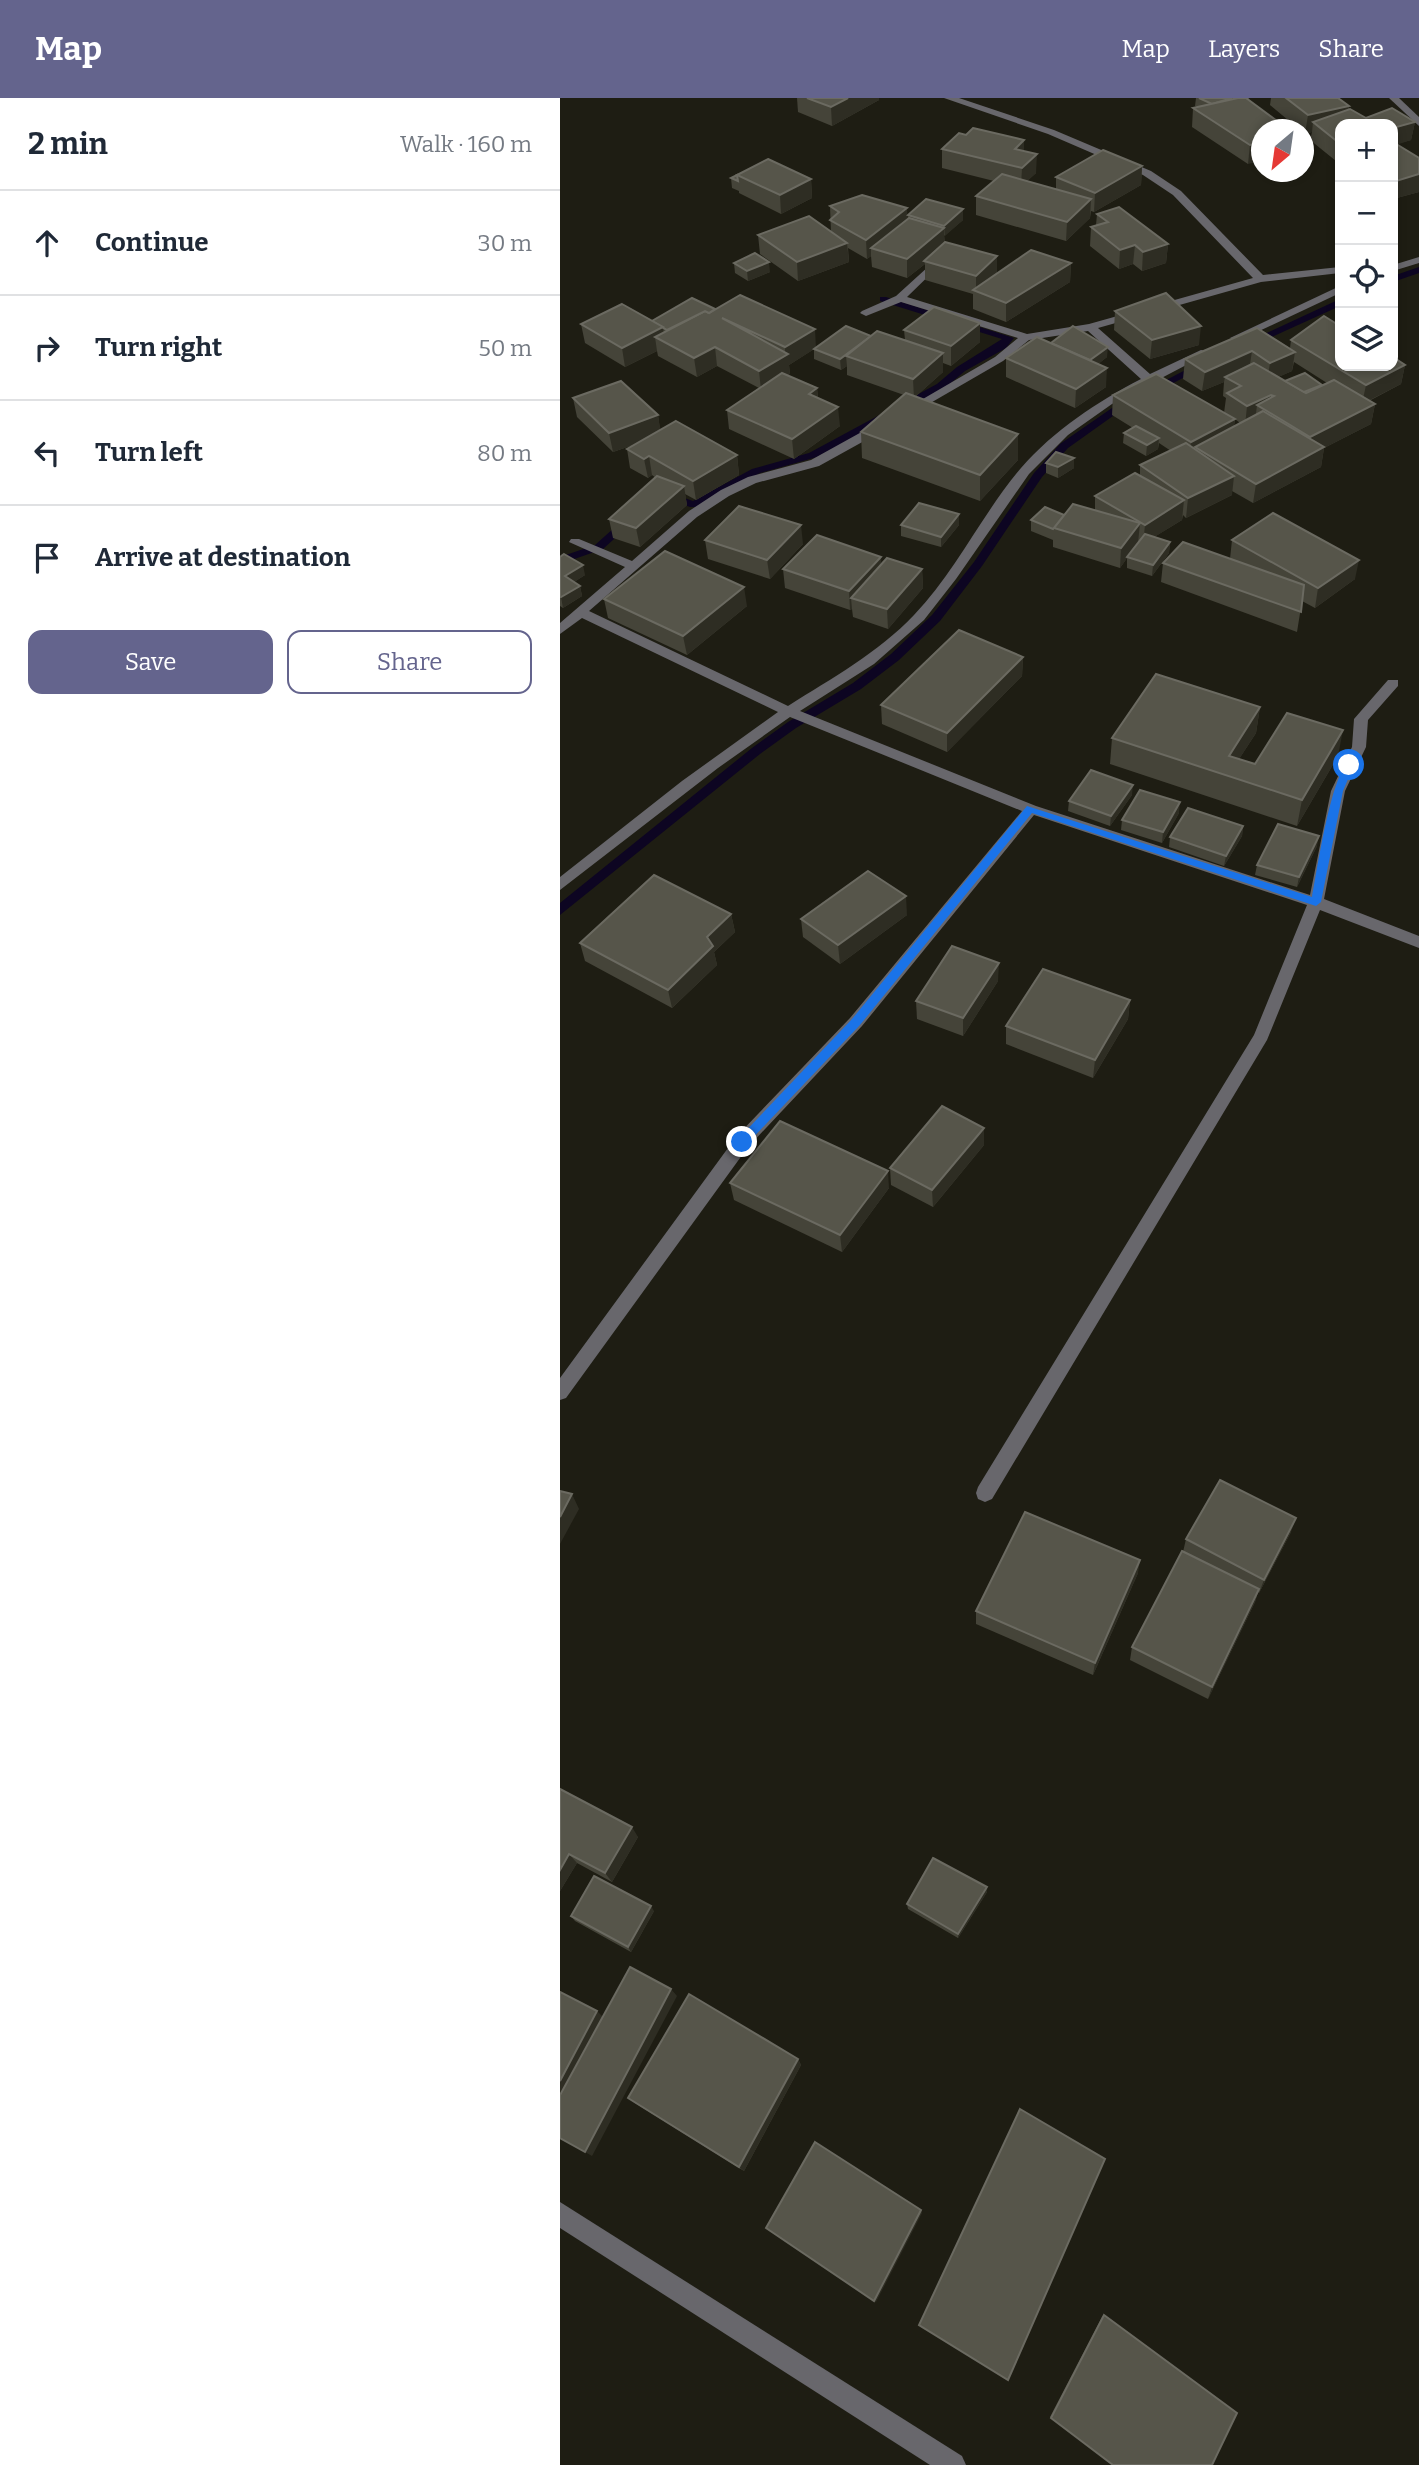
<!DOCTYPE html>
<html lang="en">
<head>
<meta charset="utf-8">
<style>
	:root { --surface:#fff; --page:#f2f2f3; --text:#1f2937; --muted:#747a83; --line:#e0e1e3; --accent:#64648d }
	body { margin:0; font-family:Bitter,serif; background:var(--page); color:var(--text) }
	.controls { position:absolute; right:21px; top:21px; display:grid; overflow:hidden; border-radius:14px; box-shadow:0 4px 10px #0003 }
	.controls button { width:63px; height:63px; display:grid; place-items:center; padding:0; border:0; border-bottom:2px solid var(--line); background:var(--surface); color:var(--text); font:35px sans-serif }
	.compass { position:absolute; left:691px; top:21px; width:63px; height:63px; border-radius:50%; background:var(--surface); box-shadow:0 4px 10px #0003; rotate:209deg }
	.stop { position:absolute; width:21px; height:21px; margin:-16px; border:5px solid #1a73e8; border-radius:50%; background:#fff }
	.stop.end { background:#1a73e8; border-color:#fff; box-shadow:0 2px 7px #0008 }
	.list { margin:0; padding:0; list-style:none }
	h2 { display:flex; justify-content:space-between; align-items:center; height:91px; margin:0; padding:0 28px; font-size:30px }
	h2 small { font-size:23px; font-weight:400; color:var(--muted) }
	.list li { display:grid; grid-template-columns:46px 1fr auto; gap:21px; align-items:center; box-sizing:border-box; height:105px; padding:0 28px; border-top:2px solid var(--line) }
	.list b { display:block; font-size:26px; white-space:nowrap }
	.list em { font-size:23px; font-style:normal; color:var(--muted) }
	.actions { display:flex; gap:14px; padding:21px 28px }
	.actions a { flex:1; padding:16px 0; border:2px solid var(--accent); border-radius:14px; text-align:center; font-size:24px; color:var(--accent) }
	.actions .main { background:var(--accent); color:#fff }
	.icon { flex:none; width:38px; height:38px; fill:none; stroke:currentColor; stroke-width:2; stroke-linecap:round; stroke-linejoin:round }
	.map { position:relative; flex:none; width:859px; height:2367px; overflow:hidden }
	header { display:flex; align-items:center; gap:42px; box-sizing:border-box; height:98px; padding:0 35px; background:var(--accent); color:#fff }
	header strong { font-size:33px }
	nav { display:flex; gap:38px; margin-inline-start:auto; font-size:24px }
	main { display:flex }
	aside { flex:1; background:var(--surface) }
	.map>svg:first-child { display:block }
</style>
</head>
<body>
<header>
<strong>Map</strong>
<nav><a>Map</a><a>Layers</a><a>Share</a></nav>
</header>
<main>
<aside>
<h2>2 min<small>Walk · 160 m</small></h2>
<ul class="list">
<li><svg class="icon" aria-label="ahead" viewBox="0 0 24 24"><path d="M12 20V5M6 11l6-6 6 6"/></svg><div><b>Continue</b></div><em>30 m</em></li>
<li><svg class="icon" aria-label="right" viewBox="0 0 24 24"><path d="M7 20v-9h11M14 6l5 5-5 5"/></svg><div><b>Turn right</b></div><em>50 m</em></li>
<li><svg class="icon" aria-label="left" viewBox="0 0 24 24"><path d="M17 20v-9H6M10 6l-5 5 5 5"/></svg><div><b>Turn left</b></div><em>80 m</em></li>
<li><svg class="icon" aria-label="arrive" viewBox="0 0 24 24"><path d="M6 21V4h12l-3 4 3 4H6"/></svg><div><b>Arrive at destination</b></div></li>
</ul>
<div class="actions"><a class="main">Save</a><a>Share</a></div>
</aside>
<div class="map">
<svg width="859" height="2367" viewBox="0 0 859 2367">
	<rect width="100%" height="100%" fill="#1e1d13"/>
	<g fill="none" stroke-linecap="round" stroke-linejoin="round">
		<g fill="#0d0522" fill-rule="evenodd">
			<polygon points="859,169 859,175 833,184 833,178"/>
			<polygon points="320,199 326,199 454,240 446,250 405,273 385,290 257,359 200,375 138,409 130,409 103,399 101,397 107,394 133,403 192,371 249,355 377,286 397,269 442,241 320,203"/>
			<polygon points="780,201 780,208 694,247 685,245"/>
			<polygon points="637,266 646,268 596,294 587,292"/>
			<polygon points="565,301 574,303 508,350 482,379 422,468 380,523 339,562 301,591 236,630 200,656 0,817 0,805 192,650 228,624 293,585 331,556 372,517 414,464 474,375 500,346"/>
			<polygon points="64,421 74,423 43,451 0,466 0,459 35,447"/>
		</g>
		<g fill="#68676c" fill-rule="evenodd">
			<path d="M384 0H399L494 32 591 73 621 93 703 177 780 169V175L701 184 538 230 590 276 641 252 651 254 552 306 508 337 469 376 396 481 364 522 314 566 240 613 476 708 750 797 771 693 792 649 794 621 828 582H838V588L808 622 806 649 785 693 764 801 859 838V850L760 812 707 942 432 1401 425 1404 418 1401 416 1395 418 1389 694 937 747 807 474 717 302 928 188 1049 6 1300 0 1302V1280L176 1039 290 920 462 713 230 619 158 670 0 792V779L122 683 218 614 22 520 0 536V525L65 469 9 444 11 441H19L72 463 129 413 161 392 188 379 251 362 316 326H324V332L259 368 196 385 169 398 137 419 29 513 228 608C272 580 318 555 354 517 396 473 422 416 461 370 494 332 537 304 581 281L528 233 469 242 443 263 348 318 342 314 344 312 435 259 458 240 341 204 306 218 300 215 302 213 336 198 380 158 384 159V163L347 199 467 236 529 226 693 180 613 97 583 77 488 36Z"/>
			<polygon points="829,0 839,0 859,19 859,28"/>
			<polygon points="859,159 859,165 833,173 833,167"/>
			<polygon points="780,188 780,195 680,242 670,240"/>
			<polygon points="0,2104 402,2358 406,2367 370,2367 0,2130"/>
		</g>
	</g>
	<g fill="#454439" fill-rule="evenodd">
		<polygon points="237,0 319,0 319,2 272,28 238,14"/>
		<polygon points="636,0 689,0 689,2 729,32 688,66 632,29 633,10 638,9 635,8"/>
		<polygon points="711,0 778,0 789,8 789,11 790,11 806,20 832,10 855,24 851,42 836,46 859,60 859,94 833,101 833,26 780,26 780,62 776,63 750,42 752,34 745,36 744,35 744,32 740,32 710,7"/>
		<polygon points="406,37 464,42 464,53 476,75 467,83 496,91 496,79 582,68 581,87 534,114 531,113 530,120 506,143 416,117 416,98 434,83 382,70 382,51"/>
		<polygon points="208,61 251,81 252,100 221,116 179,95 179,93 172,90 171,80"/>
		<polygon points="270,108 347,110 347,121 348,117 403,111 403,122 384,138 385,145 437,176 511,165 510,184 446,224 413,211 413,196 365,182 365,166 347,180 312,169 311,158 307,161 288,150 289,164 238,183 200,156 198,137 271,134"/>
		<polygon points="537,116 608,146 606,165 582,173 573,166 559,171 530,148 531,129 536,127"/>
		<polygon points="174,165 210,174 188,183 175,175"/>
		<polygon points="155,211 256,249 311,238 345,242 344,232 420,244 391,268 383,265 383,274 355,299 458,336 458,362 420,403 302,360 301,334 344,297 287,277 287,268 281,272 254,261 254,251 229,267 230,276 227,277 257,290 258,300 280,328 234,361 169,331 167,312 199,290 157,268 137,279 98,258 97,253 65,269 25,245 21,226 92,223"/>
		<polygon points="555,213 639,247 590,261 554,232"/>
		<path d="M697 230 730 250 731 242 845 267 841 286 809 303 815 306 811 326 764 350 761 369 693 405 672 393V397L626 420 623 417 622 422 594 439 610 444 609 455 592 478 567 470V460L560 470 493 449V442L471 433V422L535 412V398L580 377V367L611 353 599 345 598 351 586 358 563 345 564 335 573 330 552 317 553 297 664 315 666 300 663 298 664 284 642 293 623 281 625 261ZM734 264 767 285 762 287 725 283 718 279 732 273ZM675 321 680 325 674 328Z"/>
		<polygon points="491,245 547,259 538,266 546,289 515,310 446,279 446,260"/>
		<polygon points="13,300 98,317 100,332 177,357 179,377 136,402 125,396 127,407 80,449 53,440 49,421 96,380 92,377 88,380 70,370 67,351 73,347 53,354 17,319"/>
		<polygon points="486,365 514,370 498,380 486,375"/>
		<polygon points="399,416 399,427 381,449 341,438 341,427"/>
		<polygon points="145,442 243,446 210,481 148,461"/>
		<polygon points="672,442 795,481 755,510 742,503 737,534 601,484 603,465 670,461"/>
		<polygon points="0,459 25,477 14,484 20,488 22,498 3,510 0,508"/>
		<polygon points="321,459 321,466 362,471 363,490 328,531 293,519 292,511 290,512 225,490 223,471"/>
		<polygon points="44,501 187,508 127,557 48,520"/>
		<polygon points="463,559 462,578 387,654 322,626 321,607"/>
		<polygon points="700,609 696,635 679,661 695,666 778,658 737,728 550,666 552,640"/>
		<polygon points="572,697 550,728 508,713 509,703"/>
		<polygon points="619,715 602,745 561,732 562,722"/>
		<polygon points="683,728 682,738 664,768 609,749 610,739"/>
		<polygon points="757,748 737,789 695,777 697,767"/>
		<polygon points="171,816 175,834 154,854 157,867 112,910 25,863 20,845"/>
		<polygon points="347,817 280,866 243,839 241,821"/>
		<polygon points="438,883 403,938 357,921 356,903"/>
		<polygon points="570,902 568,921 533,980 446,946 446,928"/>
		<polygon points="424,1047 373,1109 331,1087 330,1070"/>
		<polygon points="170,1085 329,1090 282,1154 174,1102"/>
		<polygon points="731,1434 699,1495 698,1494 695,1504 648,1601 570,1562 572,1549 623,1454 626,1441"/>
		<polygon points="578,1475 533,1577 416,1526 416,1513"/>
		<polygon points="0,1691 78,1739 52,1784 17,1765 0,1793"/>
		<polygon points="427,1789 427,1794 398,1840 348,1811 347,1806"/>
		<polygon points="94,1813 71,1854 15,1823 11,1818"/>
		<polygon points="238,1961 241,1967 184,2073 75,2005 68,2000"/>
		<polygon points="544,2217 553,2367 490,2319 542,2219"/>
	</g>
	<g fill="#2e2d23">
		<polygon points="288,0 319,0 319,2 272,28 271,9"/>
		<polygon points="789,8 786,26 753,24 752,34 745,36 748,17"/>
		<polygon points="855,24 851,42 833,48 833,30"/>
		<polygon points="464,42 464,61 455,69 455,51"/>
		<polygon points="702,44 702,63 688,66 690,47"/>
		<polygon points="780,44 780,62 776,63 779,45"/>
		<polygon points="477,56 476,75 461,89 462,70"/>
		<polygon points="582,68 581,87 534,114 535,95"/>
		<polygon points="859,76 859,94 833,101 833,84"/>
		<polygon points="251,81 252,100 221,116 220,97"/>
		<polygon points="531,101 530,120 506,143 507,124"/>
		<polygon points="347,110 348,129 311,150 311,158 307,161 306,142"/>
		<polygon points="403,111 403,122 385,138 384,128"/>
		<polygon points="384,130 385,149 364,163 365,166 347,180 347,161"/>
		<polygon points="287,145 289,164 238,183 237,164"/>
		<polygon points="608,146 606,165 582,173 583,154"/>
		<polygon points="575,147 573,166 559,171 560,152"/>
		<polygon points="437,158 437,177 416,193 416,178"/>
		<polygon points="209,164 210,174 188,183 187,173"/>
		<polygon points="511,165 510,184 446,224 446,205"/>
		<polygon points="420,225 420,244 391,268 391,248"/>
		<polygon points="641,228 639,247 590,261 592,242"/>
		<polygon points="103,229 105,244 95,239 97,253 65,269 62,250"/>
		<polygon points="255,231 256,250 229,267 230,276 201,292 199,273 225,258 225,249"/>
		<polygon points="312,238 286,258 287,268 281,272 280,261"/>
		<polygon points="155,249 157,268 137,279 134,260"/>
		<polygon points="548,249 547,259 527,275 527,265"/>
		<polygon points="692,253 689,273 665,279 664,284 642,293 645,274"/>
		<polygon points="735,254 732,273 707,284 710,265"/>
		<polygon points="383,255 383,274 354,300 353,281"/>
		<polygon points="845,267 841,286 802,306 806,287"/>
		<polygon points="547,270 546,289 515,310 516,291"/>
		<polygon points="257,290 259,310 249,296"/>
		<polygon points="711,297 709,314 697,307 695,323 685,328 687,308"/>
		<polygon points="815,306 811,326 764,350 761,369 693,405 696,386 747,358 750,339"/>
		<polygon points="278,309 280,328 234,361 232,341"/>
		<polygon points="98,317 101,337 53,354 49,335"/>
		<polygon points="675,321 672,340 635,349 633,361 629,363 631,344"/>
		<polygon points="458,336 458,362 420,403 420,377"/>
		<polygon points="599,340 598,351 586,358 587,347"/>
		<polygon points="177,357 179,377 136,402 133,383"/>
		<polygon points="89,358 92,377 88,380 84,361"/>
		<polygon points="514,360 514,370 498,380 498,369"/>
		<polygon points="674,378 672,397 626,420 628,400"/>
		<polygon points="124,388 127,407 80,449 76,430"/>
		<polygon points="624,402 622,422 583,446 585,427"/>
		<polygon points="399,416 399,427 381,449 381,439"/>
		<polygon points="580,425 578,445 560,470 561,450"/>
		<polygon points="241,427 243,446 210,481 207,462"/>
		<polygon points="610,444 609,455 592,478 593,467"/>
		<polygon points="321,459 322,478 291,500 292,511 290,512 289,493"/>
		<polygon points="799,462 795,481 755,510 758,490"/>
		<polygon points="23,467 25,477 7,489 5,478"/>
		<polygon points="362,471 363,490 328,531 327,511"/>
		<polygon points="20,488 22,498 3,510 1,499"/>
		<polygon points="184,489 187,508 127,557 123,538"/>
		<polygon points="463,559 462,578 387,654 387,635"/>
		<polygon points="700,609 696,635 668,678 669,658"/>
		<polygon points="783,632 778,658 737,728 742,702"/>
		<polygon points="573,687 572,697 550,728 551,718"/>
		<polygon points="620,704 619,715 602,745 603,734"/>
		<polygon points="683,728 682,738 664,768 666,758"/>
		<polygon points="759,738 757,748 737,789 739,779"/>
		<polygon points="346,798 347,817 280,866 278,847"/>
		<polygon points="171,816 175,834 154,854 157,867 112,910 108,892 147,839"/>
		<polygon points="439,865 438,883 403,938 403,920"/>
		<polygon points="570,902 568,921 533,980 535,962"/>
		<polygon points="424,1030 424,1047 373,1109 372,1092"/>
		<polygon points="328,1073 329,1090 282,1154 280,1137"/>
		<polygon points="12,1396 19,1411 0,1446 0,1419"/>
		<polygon points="736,1420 731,1434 699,1495 704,1482"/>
		<polygon points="580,1462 578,1475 533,1577 535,1565"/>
		<polygon points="699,1491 695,1504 648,1601 652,1589"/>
		<polygon points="72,1729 78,1739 52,1784 45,1775"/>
		<polygon points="9,1756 17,1765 0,1793 0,1772"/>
		<polygon points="427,1789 427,1794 398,1840 398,1836"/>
		<polygon points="91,1808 94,1813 71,1854 68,1849"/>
		<polygon points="111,1891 117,1898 32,2058 25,2054"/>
		<polygon points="37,1913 44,1920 0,2005 0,1983"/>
		<polygon points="238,1961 241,1967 184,2073 179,2069"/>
		<polygon points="361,2112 362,2115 316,2204 314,2203"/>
	</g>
	<g fill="#56554a" stroke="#6b6a61" stroke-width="2">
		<polygon points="247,0 288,0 271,9"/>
		<polygon points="639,0 672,0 652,6"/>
		<polygon points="678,0 686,0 729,32 702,32 702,44 690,47 633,10"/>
		<polygon points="726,0 778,0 789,8 748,17"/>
		<polygon points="832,10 855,24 833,30 833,26 780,26 780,44 779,45 753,24 790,11 806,20"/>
		<polygon points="413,30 464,42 455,51 477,56 462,70 382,51 399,35 406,37"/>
		<polygon points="833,44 859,60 859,76 833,84"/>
		<polygon points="543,52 582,68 535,95 496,79"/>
		<polygon points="208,61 251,81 220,97 177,77"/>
		<polygon points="442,76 531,101 507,124 416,98"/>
		<polygon points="177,77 178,83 171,80"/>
		<polygon points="302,97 347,110 306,142 270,122 279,114 270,108"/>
		<polygon points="366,101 403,111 384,128 348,117"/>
		<polygon points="559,109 608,146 583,154 575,147 560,152 531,129 548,124 537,116"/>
		<polygon points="249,118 287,145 237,164 198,137"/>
		<polygon points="349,120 384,130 347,161 311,150"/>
		<polygon points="385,144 437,158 416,178 364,163"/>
		<polygon points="471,152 511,165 446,205 413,192"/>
		<polygon points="195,155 209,164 187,173 174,165"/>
		<polygon points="606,195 641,228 592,242 555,213"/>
		<polygon points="180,197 255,231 225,249 162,220 228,256 199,273 155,249 134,260 95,239 145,213 149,215"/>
		<polygon points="132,200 155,211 149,215 145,213 107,232 92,223"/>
		<polygon points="62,206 103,229 62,250 21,226"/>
		<polygon points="374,209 420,225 391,248 344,232"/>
		<polygon points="764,218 780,228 780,268 833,268 833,259 845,267 806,287 731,242"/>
		<polygon points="286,228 311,238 280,261 254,251"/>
		<polygon points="513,228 548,249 530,262 491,245"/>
		<polygon points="697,230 735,254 710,265 692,253 645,274 625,261"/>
		<polygon points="317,233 383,255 353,281 286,258"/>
		<polygon points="477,239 547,270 516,291 446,260"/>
		<polygon points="694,265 746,295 774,282 815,306 750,339 697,307 714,298 711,297 687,308 667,295 681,288 665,279"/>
		<polygon points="222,275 257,290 249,296 278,309 232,341 167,312"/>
		<polygon points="745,275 762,287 744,294 725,283"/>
		<polygon points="596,276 675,321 631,344 553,297"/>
		<polygon points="61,283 98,317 49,335 13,300"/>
		<polygon points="346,295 458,336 420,377 301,334"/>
		<polygon points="703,313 764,349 696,386 635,349"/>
		<polygon points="116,323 177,357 133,383 89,358 84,361 67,351"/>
		<polygon points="576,328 599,340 587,347 564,335"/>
		<polygon points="626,345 674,378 628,400 580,367"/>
		<polygon points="496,354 514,360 498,369 486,365"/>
		<polygon points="575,375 624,402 585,427 535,398"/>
		<polygon points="97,378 124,388 76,430 49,421"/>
		<polygon points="359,405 399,416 381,439 341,427"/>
		<polygon points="513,406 580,425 561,450 494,430"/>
		<polygon points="179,408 241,427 207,462 145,442"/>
		<polygon points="485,409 504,417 493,431 471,422"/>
		<polygon points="713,415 799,462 758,490 672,442"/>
		<polygon points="585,436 610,444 593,467 567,459"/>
		<polygon points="257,437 321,459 289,493 223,471"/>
		<polygon points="623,444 744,487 741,514 603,465"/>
		<polygon points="105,453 184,489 123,538 44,501"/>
		<polygon points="4,456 23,467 5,478 20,488 1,499 0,499 0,459"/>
		<polygon points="327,460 362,471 327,511 291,500"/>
		<polygon points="399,532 463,559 387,635 321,607"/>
		<polygon points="596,576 700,609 669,658 695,666 727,615 783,632 742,702 552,640"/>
		<polygon points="531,672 573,687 551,718 509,703"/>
		<polygon points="580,692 620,704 603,734 562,722"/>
		<polygon points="628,710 683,728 666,758 610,739"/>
		<polygon points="718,726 759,738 739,779 697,767"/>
		<polygon points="308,773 346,798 278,847 241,821"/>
		<polygon points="94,777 171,816 147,839 153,848 108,892 20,845"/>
		<polygon points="392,848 439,865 403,920 356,903"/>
		<polygon points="483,871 570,902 535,962 446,928"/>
		<polygon points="382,1008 424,1030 372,1092 330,1070"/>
		<polygon points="220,1023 328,1073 280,1137 170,1085"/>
		<polygon points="660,1382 736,1420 704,1482 626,1441"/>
		<polygon points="0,1393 12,1396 0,1419"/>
		<polygon points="465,1414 580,1462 535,1565 416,1513"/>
		<polygon points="622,1453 699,1491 652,1589 572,1549"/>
		<polygon points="0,1691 72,1729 45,1775 9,1756 0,1772"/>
		<polygon points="373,1760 427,1789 398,1836 347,1806"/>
		<polygon points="34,1778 91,1808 68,1849 11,1818"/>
		<polygon points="70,1869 111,1891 25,2054 0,2040 0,1997"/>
		<polygon points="0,1894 37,1913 0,1983"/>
		<polygon points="129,1896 238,1961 179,2069 68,2000"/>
		<polygon points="460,2011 545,2061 448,2282 359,2227"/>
		<polygon points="255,2044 361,2112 314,2203 206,2130"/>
		<polygon points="544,2217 677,2315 652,2367 553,2367 491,2320"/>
	</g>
	<path fill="#1a73e8" d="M789 664 794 667 783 693 761 804 756 808 472 715 300 927 186 1047H178V1041L292 921 467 708 752 799C757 774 771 676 789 664Z"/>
</svg>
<div class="controls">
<button>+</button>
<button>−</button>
<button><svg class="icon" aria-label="locate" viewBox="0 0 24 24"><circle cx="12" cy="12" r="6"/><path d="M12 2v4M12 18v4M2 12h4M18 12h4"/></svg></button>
<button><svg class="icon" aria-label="layers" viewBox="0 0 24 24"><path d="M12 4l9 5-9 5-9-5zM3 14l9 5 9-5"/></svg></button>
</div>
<svg class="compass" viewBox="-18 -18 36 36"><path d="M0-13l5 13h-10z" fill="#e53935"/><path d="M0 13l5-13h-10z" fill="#747a83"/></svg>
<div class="stop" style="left:789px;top:667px"></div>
<div class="stop end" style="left:182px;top:1044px"></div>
</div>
</main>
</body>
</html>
